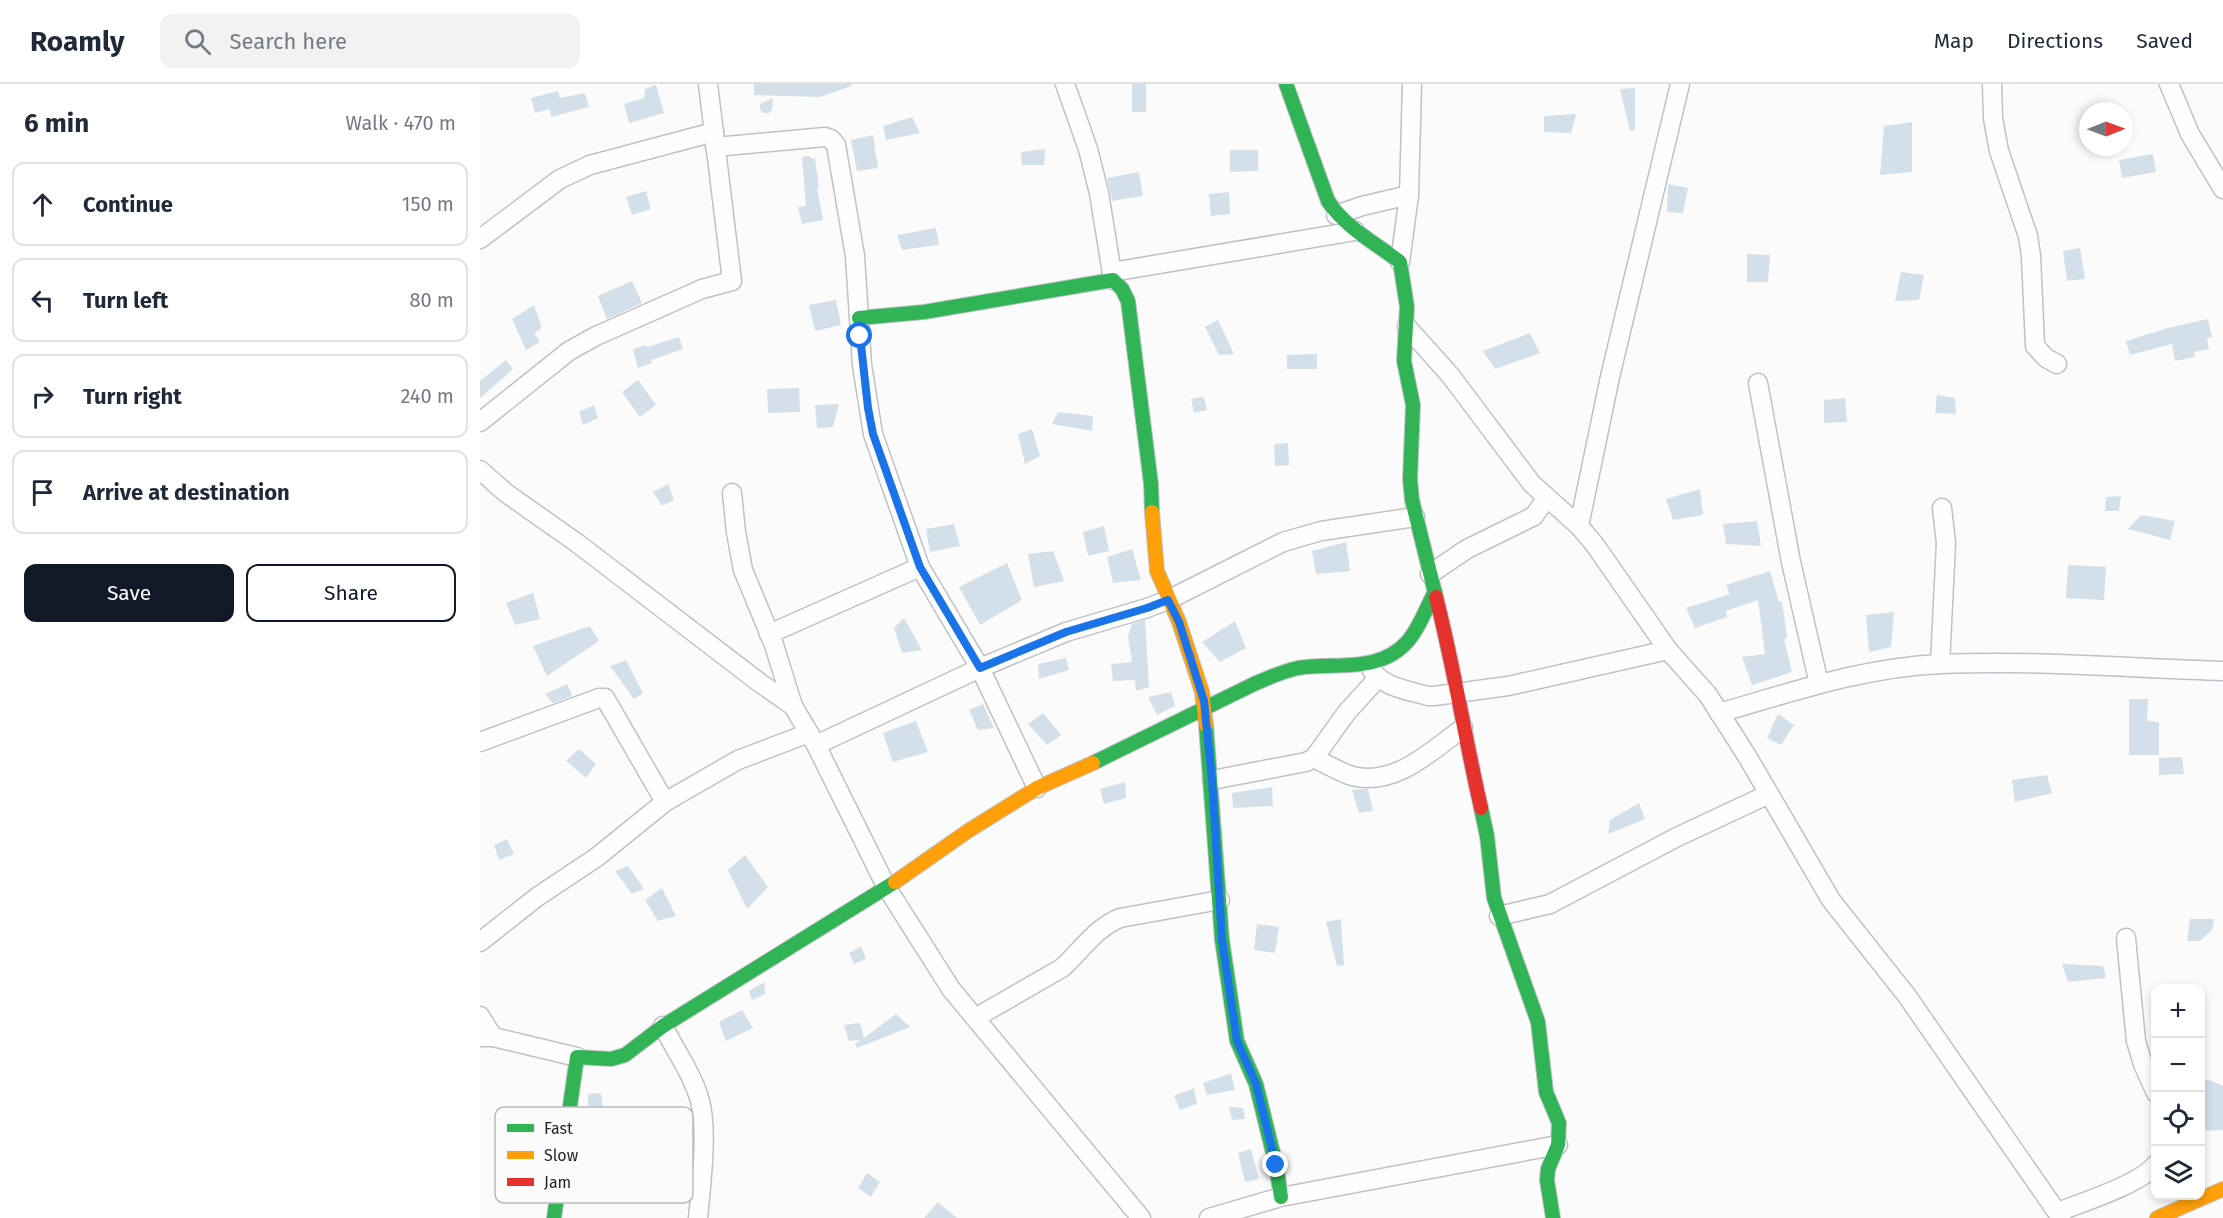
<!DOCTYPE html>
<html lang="en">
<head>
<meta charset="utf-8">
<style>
	:root { --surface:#fff; --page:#f2f2f3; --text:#1f2937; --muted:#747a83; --line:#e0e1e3; --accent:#111827 }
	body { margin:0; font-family:"Fira Sans",sans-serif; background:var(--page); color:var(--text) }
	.controls { position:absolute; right:18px; bottom:18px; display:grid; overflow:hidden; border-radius:12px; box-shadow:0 3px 9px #0003 }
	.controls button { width:54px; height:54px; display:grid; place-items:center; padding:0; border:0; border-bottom:2px solid var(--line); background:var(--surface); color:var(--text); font:30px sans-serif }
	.compass { position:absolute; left:1599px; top:18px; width:54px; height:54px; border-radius:50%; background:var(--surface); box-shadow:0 3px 9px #0003; rotate:89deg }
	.stop { position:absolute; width:18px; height:18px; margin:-14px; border:4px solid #1a73e8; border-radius:50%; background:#fff }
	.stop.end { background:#1a73e8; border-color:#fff; box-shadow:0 2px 6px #0008 }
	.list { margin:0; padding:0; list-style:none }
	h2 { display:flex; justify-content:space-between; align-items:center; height:78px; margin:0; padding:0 24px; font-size:26px }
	h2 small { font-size:20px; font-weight:400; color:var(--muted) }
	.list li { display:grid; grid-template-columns:39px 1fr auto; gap:18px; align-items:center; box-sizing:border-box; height:84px; margin:0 12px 12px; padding:0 12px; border:2px solid var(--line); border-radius:12px }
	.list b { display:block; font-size:22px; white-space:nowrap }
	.list em { font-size:20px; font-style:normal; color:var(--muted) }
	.actions { display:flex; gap:12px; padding:18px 24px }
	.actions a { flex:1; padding:14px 0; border:2px solid var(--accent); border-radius:12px; text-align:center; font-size:21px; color:var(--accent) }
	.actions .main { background:var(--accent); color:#fff }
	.icon { flex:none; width:33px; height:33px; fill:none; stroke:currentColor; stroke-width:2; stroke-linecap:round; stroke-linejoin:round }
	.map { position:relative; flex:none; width:1743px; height:1134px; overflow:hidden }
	header { display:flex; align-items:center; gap:36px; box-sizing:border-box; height:84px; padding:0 30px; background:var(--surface); border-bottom:2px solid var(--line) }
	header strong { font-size:28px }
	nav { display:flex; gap:33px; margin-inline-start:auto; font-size:21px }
	.search { width:420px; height:54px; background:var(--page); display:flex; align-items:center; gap:15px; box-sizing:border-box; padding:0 21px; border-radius:12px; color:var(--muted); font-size:22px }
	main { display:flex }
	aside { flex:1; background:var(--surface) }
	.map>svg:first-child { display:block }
</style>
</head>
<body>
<header>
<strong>Roamly</strong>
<div class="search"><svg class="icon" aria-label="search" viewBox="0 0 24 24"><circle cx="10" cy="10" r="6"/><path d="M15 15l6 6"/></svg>Search here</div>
<nav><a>Map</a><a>Directions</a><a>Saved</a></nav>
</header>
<main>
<aside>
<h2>6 min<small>Walk · 470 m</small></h2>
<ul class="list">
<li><svg class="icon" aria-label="ahead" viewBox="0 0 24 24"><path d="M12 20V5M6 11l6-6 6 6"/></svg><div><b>Continue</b></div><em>150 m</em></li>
<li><svg class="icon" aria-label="left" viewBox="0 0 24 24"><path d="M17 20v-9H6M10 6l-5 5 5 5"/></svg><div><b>Turn left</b></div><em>80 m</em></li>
<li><svg class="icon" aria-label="right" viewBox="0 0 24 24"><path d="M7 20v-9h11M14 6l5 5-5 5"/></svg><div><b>Turn right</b></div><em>240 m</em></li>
<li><svg class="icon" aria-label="arrive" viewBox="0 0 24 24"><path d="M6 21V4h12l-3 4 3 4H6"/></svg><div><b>Arrive at destination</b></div></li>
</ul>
<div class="actions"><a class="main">Save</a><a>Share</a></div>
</aside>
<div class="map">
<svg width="1743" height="1134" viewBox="0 0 1743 1134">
	<rect width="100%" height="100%" fill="#fbfbfb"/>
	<g fill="#d4e0e9">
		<polygon points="274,0 371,0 371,2 340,13 274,11"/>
		<rect x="652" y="0" width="14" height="28"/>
		<polygon points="176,1 184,29 149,39 144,20 164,14 165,5"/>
		<polygon points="1155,4 1155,46 1150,47 1140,5"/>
		<polygon points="78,7 80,14 105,9 109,23 71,33 70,25 55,29 51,14"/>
		<polygon points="293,14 292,26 289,29 283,29 280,25 280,20"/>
		<polygon points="1096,30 1091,49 1064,48 1064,32"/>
		<polygon points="432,33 440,49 406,56 403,42"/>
		<polygon points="1432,38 1432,88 1400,91 1404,42"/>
		<polygon points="393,51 398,84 377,87 371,56"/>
		<polygon points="565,65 564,81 542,81 541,68"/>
		<polygon points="750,66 778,66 778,87 750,88"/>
		<polygon points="1673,70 1676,88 1642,94 1639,76"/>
		<polygon points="330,72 331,74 335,75 339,104 337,104 343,136 322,140 318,123 326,122 322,73"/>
		<polygon points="659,88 663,112 632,117 627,94"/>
		<polygon points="1188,100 1208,104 1203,129 1187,128"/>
		<polygon points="166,107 171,125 152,131 146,113"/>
		<polygon points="749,108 750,130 731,132 729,110"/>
		<polygon points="456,144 459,161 422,166 417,151"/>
		<polygon points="1600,164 1605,195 1587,197 1583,167"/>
		<polygon points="1267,170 1290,171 1288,198 1267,198"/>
		<polygon points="1421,188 1444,191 1439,216 1415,217"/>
		<polygon points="152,197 162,219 127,235 118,212"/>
		<polygon points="356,216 361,241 335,247 329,221"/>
		<polygon points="54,221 62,244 54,249 60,258 46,266 32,235"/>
		<polygon points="1728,235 1732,253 1727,254 1729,265 1714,268 1715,273 1695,277 1692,260 1650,271 1646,257 1688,244"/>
		<polygon points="738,236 754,270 739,271 725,243"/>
		<polygon points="1050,249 1060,269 1015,285 1003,267"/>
		<polygon points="199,253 203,265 171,276 172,279 158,284 153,265 166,261 167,263"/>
		<polygon points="837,270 837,285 807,285 807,271"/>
		<polygon points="26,276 33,285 0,314 0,297"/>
		<polygon points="158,296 176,321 160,333 142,308"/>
		<polygon points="319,304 320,328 288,329 287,305"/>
		<polygon points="1457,311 1475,314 1476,330 1455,329"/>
		<polygon points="724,313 727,326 714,329 711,315"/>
		<polygon points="1365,314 1367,338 1344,339 1344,316"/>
		<polygon points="359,320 353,343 337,344 335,321"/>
		<polygon points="114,321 118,334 103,341 99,328"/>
		<polygon points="578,328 613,332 612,347 572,340"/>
		<polygon points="552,345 560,372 545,380 538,350"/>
		<polygon points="808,359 809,381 795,382 794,360"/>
		<polygon points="188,400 194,416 182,422 173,408"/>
		<polygon points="1220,405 1223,431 1193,436 1186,415"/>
		<polygon points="1641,412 1639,427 1625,427 1626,413"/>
		<polygon points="1661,431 1695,437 1690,456 1648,445"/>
		<polygon points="1277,437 1281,462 1246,460 1243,440"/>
		<polygon points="474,440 480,462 450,468 446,445"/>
		<polygon points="624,442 629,467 608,472 603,448"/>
		<polygon points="866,458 870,487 836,490 832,467"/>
		<polygon points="652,465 661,496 633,499 627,473"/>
		<polygon points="573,467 584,497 554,503 548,470"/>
		<polygon points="527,479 542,516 500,541 479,503"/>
		<polygon points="1588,481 1626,483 1624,516 1586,514"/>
		<polygon points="1290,487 1299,518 1302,517 1307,554 1304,555 1312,588 1272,601 1262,573 1285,570 1278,516 1246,527 1247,533 1215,544 1206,524 1250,510 1246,501"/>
		<polygon points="53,509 60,535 35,541 26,519"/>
		<polygon points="1414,528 1411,563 1389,568 1386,531"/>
		<polygon points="424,534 442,566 422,569 414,544"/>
		<polygon points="665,536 669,603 656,607 655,596 633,597 631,580 652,578 648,552 652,540"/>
		<polygon points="755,537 766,564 740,578 722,558"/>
		<polygon points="110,542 119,557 67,592 53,562"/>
		<polygon points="586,574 589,586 559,595 558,580"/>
		<polygon points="146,576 163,609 154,615 130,582"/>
		<polygon points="87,600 92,612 73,619 65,610"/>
		<polygon points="691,608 695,622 677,631 668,613"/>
		<polygon points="1649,615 1668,615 1667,637 1679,638 1679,671 1649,671"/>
		<polygon points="503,620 514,644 498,646 489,626"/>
		<polygon points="563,629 581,651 567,661 548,640"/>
		<polygon points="1298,630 1314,641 1301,661 1287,654"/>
		<polygon points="436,637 448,668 413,678 403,649"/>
		<polygon points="99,665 116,680 106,694 86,677"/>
		<polygon points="1702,673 1704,690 1679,691 1679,674"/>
		<polygon points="1567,691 1572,709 1535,718 1532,696"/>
		<polygon points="645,698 646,714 624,720 620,705"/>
		<polygon points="792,703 793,722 753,724 752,709"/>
		<polygon points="883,705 888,705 893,727 879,729 872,706"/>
		<polygon points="1159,719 1165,735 1128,750 1130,736"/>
		<polygon points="27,755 34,770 19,776 14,761"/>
		<polygon points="265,771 288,803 267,825 248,786"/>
		<polygon points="148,782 164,805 152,810 135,787"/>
		<polygon points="182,804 196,832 178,837 165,816"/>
		<polygon points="861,835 864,881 857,882 846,838"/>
		<polygon points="1710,835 1734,835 1732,846 1720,857 1707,857"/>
		<polygon points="777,840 799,843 795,869 774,866"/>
		<polygon points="381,862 386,875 374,880 369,869"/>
		<polygon points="1582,880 1623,882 1626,894 1588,898"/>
		<polygon points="284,898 285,910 272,916 269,907"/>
		<polygon points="262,926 273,944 246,957 239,938"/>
		<polygon points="416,930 430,943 377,964 375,960 380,956 369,957 364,941 380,939 384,954"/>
		<polygon points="751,989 755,1006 727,1011 723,999"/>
		<polygon points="1720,996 1730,996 1743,1002 1743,1046 1720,1047"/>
		<polygon points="714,1004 717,1020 700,1026 694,1012"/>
		<polygon points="121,1009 123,1024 108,1023 108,1010"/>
		<polygon points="749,1023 763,1024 765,1035 752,1036"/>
		<polygon points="771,1065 779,1095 765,1098 758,1069"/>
		<polygon points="387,1089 400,1098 391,1113 378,1104"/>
		<polygon points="458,1118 477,1134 444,1134"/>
	</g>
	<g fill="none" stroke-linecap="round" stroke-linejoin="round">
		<defs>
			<g id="street">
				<polyline points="585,0 608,65 619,109 633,196"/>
				<polyline points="1512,0 1513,34 1519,67 1548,152 1551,172 1555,262 1566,274 1577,280"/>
				<polyline points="1689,0 1710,50 1743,105"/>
				<polyline points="235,63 345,53 351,55 356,61 375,172 382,281 393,350 440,483 500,584 557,704"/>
				<polyline points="856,131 882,122 929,111"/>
				<polyline points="0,155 80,95 110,81 234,48"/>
				<polyline points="920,178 929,111 932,0"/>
				<polyline points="632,188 875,147"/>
				<polyline points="927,243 970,291 1052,400 1099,442 1115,461 1188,566 1228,611 1267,672 1351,816 1427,912 1581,1134"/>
				<polyline points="1278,299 1311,478 1339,600"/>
				<polyline points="0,338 89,267 116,252 222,205 252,197 228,0"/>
				<polyline points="0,386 26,409 97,459 280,599 313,622 336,661 407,804 471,905 661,1134"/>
				<polyline points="252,409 256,448 263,486 294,561 313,622"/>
				<polyline points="1099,442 1130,293 1200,0"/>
				<polyline points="950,490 987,465 1054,432 1066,415"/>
				<polyline points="289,550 440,483"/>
				<polyline points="1460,580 1466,459 1462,424"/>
				<path d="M889 581C899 603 927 606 948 612H954L1028 602 1188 566"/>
				<path d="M1239 629C1312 608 1385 583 1461 580 1555 576 1649 584 1743 587"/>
				<polyline points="0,658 119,614 125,614 185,718"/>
				<polyline points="336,661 500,584 586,548 667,524 688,516 803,458 841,447 935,433"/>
				<path d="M834 674C846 680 860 688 872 692 915 703 951 667 983 644"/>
				<polyline points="732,696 826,678 834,674 867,628 897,595"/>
				<polyline points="1019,832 1070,820 1197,753 1289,710"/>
				<polyline points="1646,854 1656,957 1663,980 1676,1009"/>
				<polyline points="0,858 57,813 117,773 185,718 258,676 329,649"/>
				<polyline points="0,932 13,953"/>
				<path d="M495 934 582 884C602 866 614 845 640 834L740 816"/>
				<path d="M183 942C195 966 213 991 220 1017 228 1047 221 1102 218 1134"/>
				<polyline points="0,953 13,953 97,973"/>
				<path d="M1578 1128C1603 1118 1661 1100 1676 1080"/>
				<polyline points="729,1134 801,1113 1078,1061"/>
			</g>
			<g id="fast">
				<path d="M806 0 848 117C866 144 894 158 920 178L927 223 924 277 933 321 930 395 932 416 956 513"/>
				<polyline points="379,234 444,228 633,196 642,205 648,217 671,400 672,428"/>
				<polyline points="726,641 742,856 757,957 776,1000 796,1081 801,1113"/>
				<path d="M613 679 774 600C788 594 803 587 818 584 856 578 899 590 928 557 940 543 946 524 955 508"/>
				<polyline points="1001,724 1007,752 1014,814 1058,938 1066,1008 1079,1039 1078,1061 1068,1085 1067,1096 1073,1134"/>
				<polyline points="74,1134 97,973 131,975 145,971 183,942 415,798"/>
			</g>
			<g id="slow">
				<polyline points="672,428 677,487 699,538 722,608 726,641"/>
				<polyline points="415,798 488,747 557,704 613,679"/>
				<polyline points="1677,1134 1743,1105"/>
			</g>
			<path id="jam" d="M956 513C974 583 985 654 1001 724"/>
		</defs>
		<use href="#street" stroke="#bec2c5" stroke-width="21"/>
		<use href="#fast" stroke="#bec2c5" stroke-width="16"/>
		<use href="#slow" stroke="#bec2c5" stroke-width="16"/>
		<use href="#jam" stroke="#bec2c5" stroke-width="16"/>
		<use href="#street" stroke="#fefefe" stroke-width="18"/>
		<use href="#fast" stroke="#30b455" stroke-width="14"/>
		<use href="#slow" stroke="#ff9f0a" stroke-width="14"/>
		<use href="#jam" stroke="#e5322d" stroke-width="14"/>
	</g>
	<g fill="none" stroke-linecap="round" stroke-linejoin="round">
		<polyline stroke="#1a73e8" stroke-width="8" points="380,252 388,324 393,350 440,483 500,584 586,548 667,524 688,516 699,538 724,617 732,696 742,856 757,957 776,1000 796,1081"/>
	</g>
	<rect x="15" y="1023" width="198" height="96" rx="9" fill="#fbfbfb" stroke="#b8babc" stroke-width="1.5"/>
	<rect x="27" y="1040" width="27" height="8" fill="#30b455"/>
	<rect x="27" y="1067" width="27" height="8" fill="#ff9f0a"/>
	<rect x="27" y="1094" width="27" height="8" fill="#e5322d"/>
	<g font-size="16" fill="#1d242a">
		<text x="64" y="1050">Fast</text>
		<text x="64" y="1077">Slow</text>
		<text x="64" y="1104">Jam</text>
	</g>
</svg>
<div class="controls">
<button>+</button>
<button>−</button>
<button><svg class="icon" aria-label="locate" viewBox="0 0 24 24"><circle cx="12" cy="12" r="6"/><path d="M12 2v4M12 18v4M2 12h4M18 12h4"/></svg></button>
<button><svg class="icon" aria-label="layers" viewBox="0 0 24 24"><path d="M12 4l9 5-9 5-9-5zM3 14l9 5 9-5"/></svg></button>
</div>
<svg class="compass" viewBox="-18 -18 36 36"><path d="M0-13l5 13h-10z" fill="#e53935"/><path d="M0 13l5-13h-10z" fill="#747a83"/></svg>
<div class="stop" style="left:380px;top:252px"></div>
<div class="stop end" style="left:796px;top:1081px"></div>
</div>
</main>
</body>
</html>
